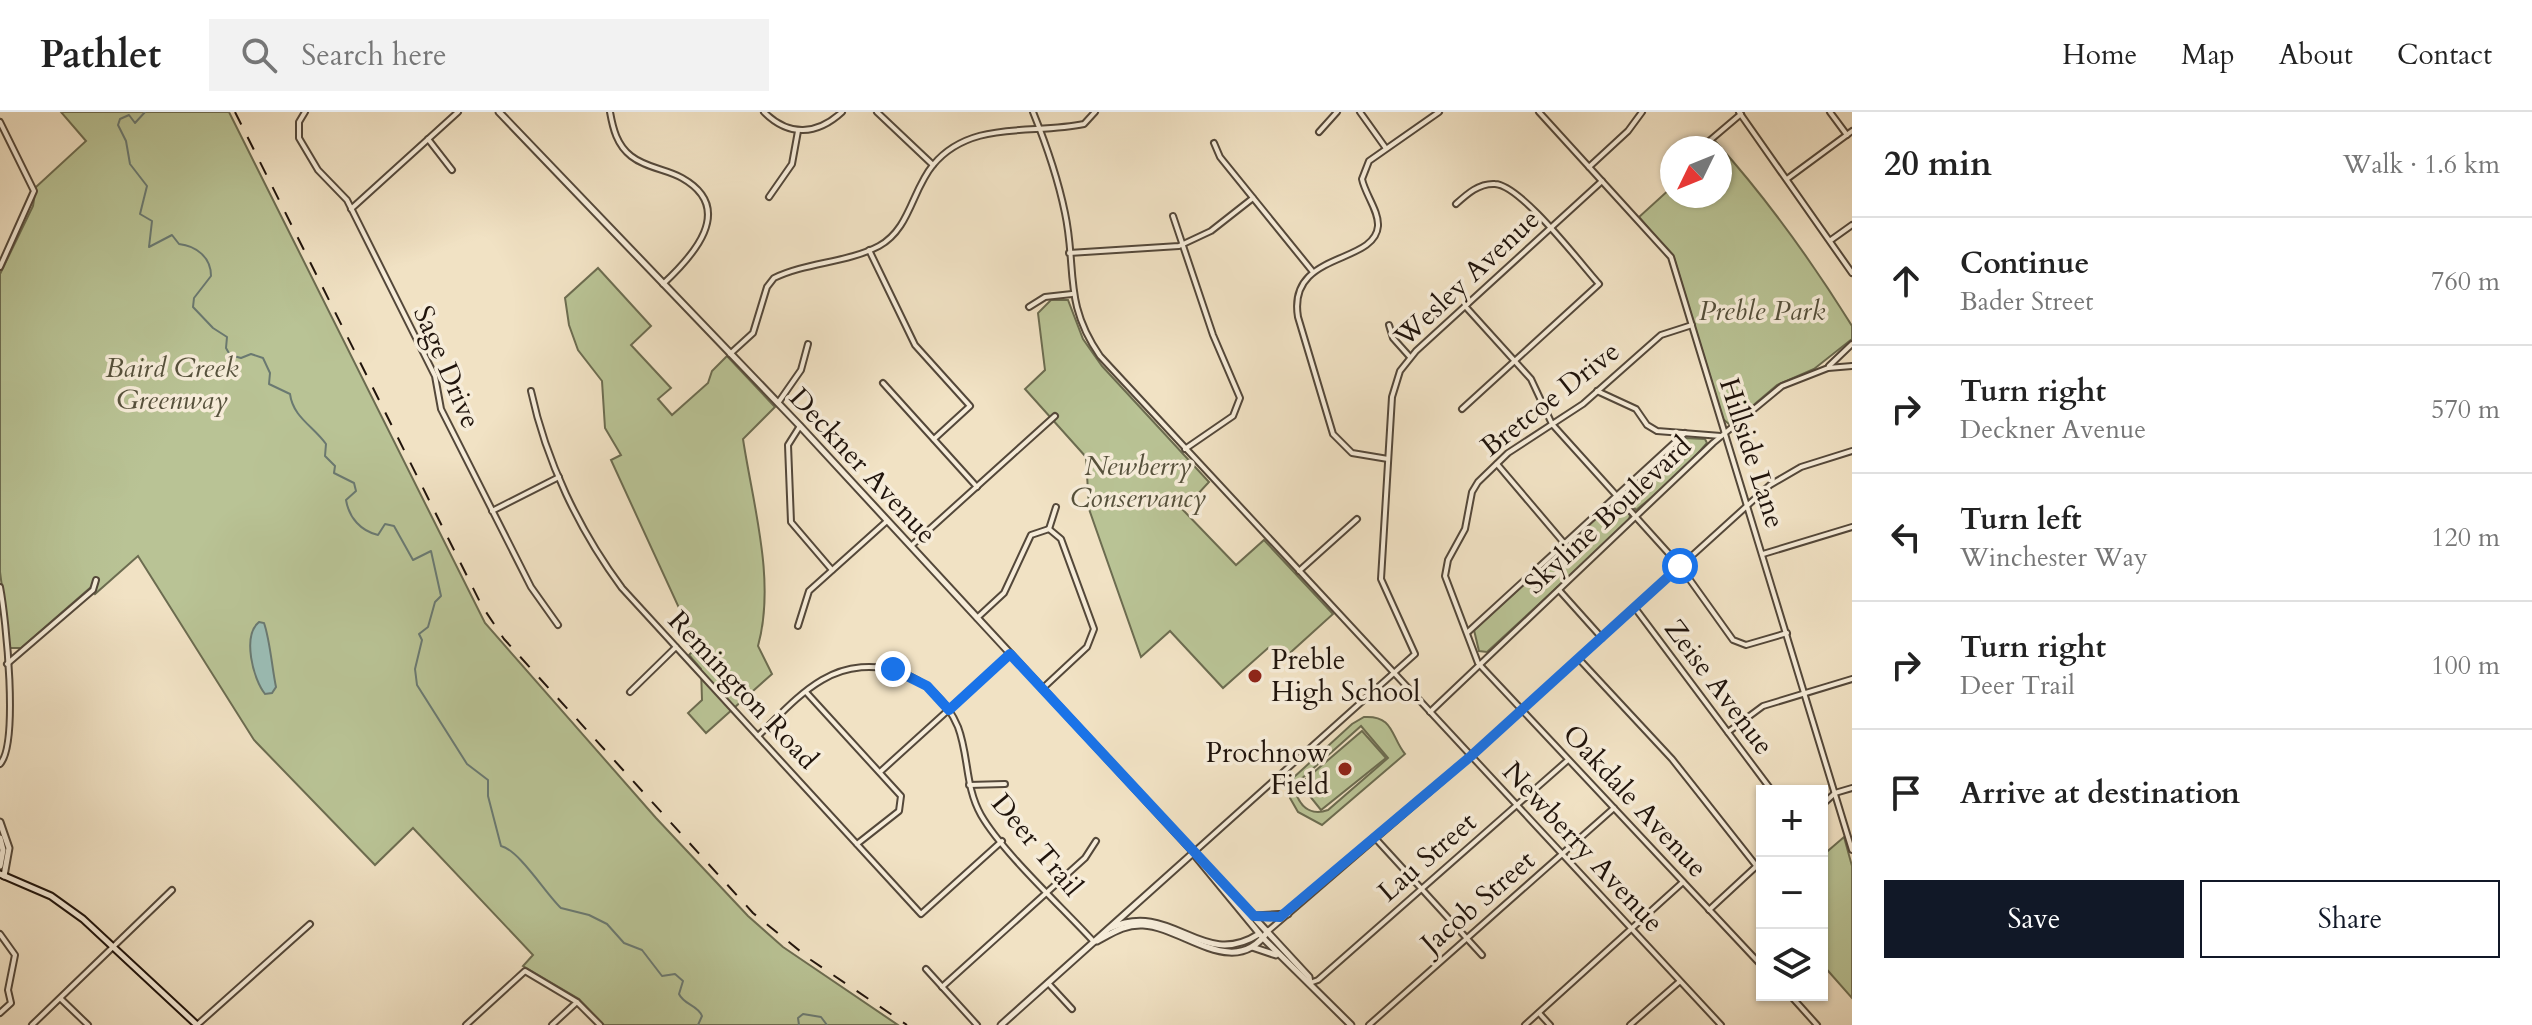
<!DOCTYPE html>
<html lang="en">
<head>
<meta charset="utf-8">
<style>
	:root { --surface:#fff; --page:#f2f2f2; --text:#222; --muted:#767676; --line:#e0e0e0; --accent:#111827 }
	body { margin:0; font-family:Cardo,serif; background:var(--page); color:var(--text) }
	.controls { position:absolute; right:24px; bottom:24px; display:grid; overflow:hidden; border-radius:0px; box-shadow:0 2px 6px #0004 }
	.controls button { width:72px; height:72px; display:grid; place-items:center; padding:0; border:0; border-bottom:2px solid var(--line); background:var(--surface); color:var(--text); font:40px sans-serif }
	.compass { position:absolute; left:1660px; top:24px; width:72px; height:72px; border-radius:50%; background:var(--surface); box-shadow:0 2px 6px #0004; rotate:227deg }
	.stop { position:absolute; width:24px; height:24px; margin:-18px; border:6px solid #1a73e8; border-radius:50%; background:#fff }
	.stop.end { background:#1a73e8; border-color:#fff; box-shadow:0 2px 8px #0008 }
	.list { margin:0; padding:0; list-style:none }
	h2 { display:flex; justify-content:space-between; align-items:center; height:104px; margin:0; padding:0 32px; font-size:34px }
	h2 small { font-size:26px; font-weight:400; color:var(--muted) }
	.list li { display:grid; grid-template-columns:52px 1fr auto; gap:24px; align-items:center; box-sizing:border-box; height:128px; padding:0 32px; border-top:2px solid var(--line) }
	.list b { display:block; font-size:30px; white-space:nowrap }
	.list p { margin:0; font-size:26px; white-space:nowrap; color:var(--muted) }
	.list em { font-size:26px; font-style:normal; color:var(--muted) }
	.actions { display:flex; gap:16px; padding:24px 32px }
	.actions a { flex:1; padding:18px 0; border:2px solid var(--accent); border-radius:0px; text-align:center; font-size:28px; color:var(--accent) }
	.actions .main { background:var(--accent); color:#fff }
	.icon { flex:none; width:44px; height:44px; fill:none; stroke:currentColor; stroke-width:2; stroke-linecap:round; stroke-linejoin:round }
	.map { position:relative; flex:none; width:1852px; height:913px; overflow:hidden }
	header { display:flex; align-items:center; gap:48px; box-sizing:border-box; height:112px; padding:0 40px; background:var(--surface); border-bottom:2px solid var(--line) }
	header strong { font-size:38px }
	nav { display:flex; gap:44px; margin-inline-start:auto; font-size:28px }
	.search { width:560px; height:72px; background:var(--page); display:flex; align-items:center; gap:20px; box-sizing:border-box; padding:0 28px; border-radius:0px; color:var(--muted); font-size:30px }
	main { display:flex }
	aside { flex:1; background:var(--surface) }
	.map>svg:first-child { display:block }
</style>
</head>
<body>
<header>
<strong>Pathlet</strong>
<div class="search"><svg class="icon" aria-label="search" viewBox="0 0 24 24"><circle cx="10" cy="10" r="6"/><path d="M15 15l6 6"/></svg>Search here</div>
<nav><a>Home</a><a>Map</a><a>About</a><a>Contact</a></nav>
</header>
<main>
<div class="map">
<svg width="1852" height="913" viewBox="0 0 1852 913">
	<rect width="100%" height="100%" fill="#f1e2c4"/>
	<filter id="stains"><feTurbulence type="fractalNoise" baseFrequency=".0025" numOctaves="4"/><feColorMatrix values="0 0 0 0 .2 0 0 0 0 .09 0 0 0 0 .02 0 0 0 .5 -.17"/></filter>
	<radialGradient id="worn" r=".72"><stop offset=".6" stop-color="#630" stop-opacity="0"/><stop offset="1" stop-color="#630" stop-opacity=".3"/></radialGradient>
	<g fill="#b9c395" stroke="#6c6c50" stroke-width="2" fill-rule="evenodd">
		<polygon points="61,0 229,0 485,511 656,706 748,804 783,835 898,913 604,913 579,887 523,854 533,843 413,716 375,753 254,628 138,444 95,482 90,476 21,536 10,536 0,460 0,162 33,94 36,75 86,29"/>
		<path d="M1716 30C1768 88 1811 148 1852 214V227L1814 257 1777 273 1730 313 1723 307 1674 146 1639 105 1672 75V84H1720V36H1709Z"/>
		<path d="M598 156 651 214 631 233 671 276 658 287 672 303 708 271 712 259 727 244 775 295 743 327C753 393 776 469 758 534L772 562 706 621 688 601 702 588 701 557 689 543 697 535 611 348 621 343 605 316 602 269 578 238 569 213 565 186Z"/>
		<polygon points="1051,188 1068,188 1083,227 1102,254 1209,370 1183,398 1236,453 1264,428 1333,502 1281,549 1268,536 1223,576 1170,519 1141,545 1089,397 1086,345 1025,277 1045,258 1038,201"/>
		<polygon points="1684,326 1705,327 1707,331 1677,365 1636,398 1625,386 1625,379"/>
		<polygon points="1613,391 1619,391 1630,403 1629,409 1487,540 1479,539 1474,518"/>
		<path d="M1364 605C1394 603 1391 625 1405 642L1322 713 1298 700 1290 686 1293 666 1352 612ZM1361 614 1388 646 1328 698C1314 703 1303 698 1297 684L1299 669Z"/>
		<polygon points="1362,619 1386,646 1321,698 1300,672"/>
		<polygon points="1844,725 1852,754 1852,886 1822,852 1822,744"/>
	</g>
	<path fill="#9bbdb5" stroke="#6a7971" stroke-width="2" d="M259 510 264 511C270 528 272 556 276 575L272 581 265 582C253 567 242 524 259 510Z"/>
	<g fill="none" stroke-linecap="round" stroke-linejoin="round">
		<g stroke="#6a7971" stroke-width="2">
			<path d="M145 0 135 11 129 3 120 7 118 13 126 29 130 52 147 74 140 102 152 109 149 135 172 123 179 132C196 134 211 145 211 164L194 186 193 195 213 216 227 225 226 236 230 243 241 246 251 242 263 246 270 261 269 272 290 282C293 305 313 314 326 332L325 344 335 354 334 361 354 371 356 379 346 388C349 406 361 419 378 423L385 412 394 414 413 448 431 439 441 484 435 490 428 515 419 522 422 528 415 557 417 573 467 652 488 668V684L501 734C519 738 546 782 561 796L589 803 607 812 624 831 642 838 662 864 675 862 683 869 679 882C684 893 698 893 702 904L698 913"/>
			<polyline points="799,913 798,906 803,902 821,905 827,913"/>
		</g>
		<defs>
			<g id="minor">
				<polyline points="305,0 299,10 299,26 318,58 347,88 435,264 441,297 531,475 558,513"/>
				<path d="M610 0C613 17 617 33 631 44 646 56 666 57 682 66 737 97 692 145 663 172"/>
				<path d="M764 0C789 25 817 23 842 0"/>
				<polyline points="877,0 933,53"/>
				<path d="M1033 0C1046 32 1058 67 1065 101 1077 157 1063 191 1100 244L1721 913"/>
				<polyline points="1360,0 1385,35"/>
				<polyline points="1539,0 1671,145 1852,738"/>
				<polyline points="1739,0 1852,161"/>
				<polyline points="1830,0 1847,23"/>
				<polyline points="0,10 34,79 0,155"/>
				<polyline points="1319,20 1337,0"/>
				<polyline points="428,27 452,58"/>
				<polyline points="1214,31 1220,45 1313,160"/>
				<polyline points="1701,36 1741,2"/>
				<polyline points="1589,55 1628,19 1642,0"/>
				<polyline points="1787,67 1852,19"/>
				<polyline points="769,85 792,52 798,19"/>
				<path d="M1456 92C1467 82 1479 71 1495 72 1521 73 1580 151 1599 172L1462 297"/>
				<polyline points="351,97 458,0"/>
				<polyline points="1173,104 1213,223 1240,286 1233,304 1185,337"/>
				<polyline points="1831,128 1852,113"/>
				<polyline points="869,138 915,233 970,294 934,327"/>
				<polyline points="1069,141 1179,134 1211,119 1253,86"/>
				<polyline points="1465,194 1531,267 1552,312 1680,454 1733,528 1746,533 1787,521"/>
				<polyline points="1029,195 1045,185 1072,182"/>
				<polyline points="1389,213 1393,226 1410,245"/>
				<polyline points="1692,213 1661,223 1583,292 1508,341 1478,370 1472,380 1465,417 1448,448 1445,464 1478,551 1762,854"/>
				<path d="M730 242 753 221 767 175 774 166C807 150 847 151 879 134 910 117 912 78 933 53 971 7 1033 23 1084 12L1095 0"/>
				<polyline points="1829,254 1852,232"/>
				<polyline points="883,271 977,375"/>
				<path d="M531 279C546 349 579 418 622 476L921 802 1002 729"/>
				<polyline points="1597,279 1636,297 1647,313 1657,319 1721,324"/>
				<polyline points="778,291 801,258 808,232"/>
				<polyline points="800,314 788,333 791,410 832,458"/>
				<path d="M1388 347 1352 341 1333 322 1298 205C1287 139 1375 153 1378 114 1379 99 1365 82 1362 67L1369 49 1439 0"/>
				<polyline points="1497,352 1564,431"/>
				<polyline points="492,399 559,365"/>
				<polyline points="1049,417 1056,395"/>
				<polyline points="911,434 1055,304"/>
				<polyline points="1763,442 1852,415"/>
				<polyline points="1299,459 1357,407"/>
				<path d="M0 475C6 506 19 632 0 652"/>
				<polyline points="1559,478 1602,526"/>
				<polyline points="1635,496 1772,679"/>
				<polyline points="977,506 1004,481 1031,423 1049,417"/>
				<polyline points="798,514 809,479 887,409"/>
				<polyline points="1468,520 1685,321"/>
				<polyline points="1579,547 1672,647 1762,761"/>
				<polyline points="7,552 93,478 96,468"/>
				<polyline points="1042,577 1087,535 1094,517 1061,427 1049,417"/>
				<polyline points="630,580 676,535"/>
				<polyline points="806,580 901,684 899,699 857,732"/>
				<polyline points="1430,600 1713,331 1782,274 1828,256 1852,254"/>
				<polyline points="1728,620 1763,594 1852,567"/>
				<path d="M758 624C778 605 798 582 822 568 872 538 936 562 958 615 969 644 965 675 981 703 1003 741 1062 795 1094 830"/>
				<polyline points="880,660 1010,542"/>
				<polyline points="969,673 1005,672"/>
				<polyline points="1822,693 1835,681 1852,676"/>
				<polyline points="1376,727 1482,843"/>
				<polyline points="1193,741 1415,542 1381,467 1392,285 1400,259 1416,239 1602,69"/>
				<polyline points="1709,798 1762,749"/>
				<polyline points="1268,819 1471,644 1770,373 1801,355 1852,339"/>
				<polyline points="0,822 15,843 8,878 11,891 0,901"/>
				<polyline points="926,857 977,913"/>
				<polyline points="1048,871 1072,897"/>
				<polyline points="1310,871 1318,868 1568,648"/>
				<polyline points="942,875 1085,746 1096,729"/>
				<polyline points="1790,883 1817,913"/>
				<polyline points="61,887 88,913"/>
				<polyline points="1539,901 1550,913"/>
				<polyline points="32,913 172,778"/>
				<polyline points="197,913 310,812"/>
				<polyline points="466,913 525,859 577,890 600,913"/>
				<polyline points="552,913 577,890"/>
				<polyline points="1369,913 1614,696"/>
				<polyline points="1525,913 1683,770"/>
				<polyline points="1630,913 1679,870"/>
			</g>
			<g id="tertiary">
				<polyline points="499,0 800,314 1309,865 1310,871"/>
				<polyline points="0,710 9,736 4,764"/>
				<polyline points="0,726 3,738 0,754"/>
				<polyline points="1193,741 1263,826 1351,913"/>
				<polyline points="1254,804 1288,802"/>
				<path d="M1110 816C1173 788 1201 859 1259 822"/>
				<path d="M1097 829C1112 821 1125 812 1143 813 1184 815 1234 869 1268 819"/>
				<polyline points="1252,835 1276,843"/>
				<polyline points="1001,913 1193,741"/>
			</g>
			<polyline id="secondary" points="0,762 51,784 83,807 197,913"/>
		</defs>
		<use href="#minor" stroke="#54483a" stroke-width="8"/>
		<use href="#tertiary" stroke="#54483a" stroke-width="9"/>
		<use href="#secondary" stroke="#20140c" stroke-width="9"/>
		<use href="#minor" stroke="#f6ecd9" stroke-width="4"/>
		<use href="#tertiary" stroke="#f6ecd9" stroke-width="5"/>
		<use href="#secondary" stroke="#f6ecd9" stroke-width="5"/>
		<polyline stroke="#20140c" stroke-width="2" stroke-dasharray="14 14" stroke-linecap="butt" points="235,0 482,494 504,527 753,801 811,848 907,913"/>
	</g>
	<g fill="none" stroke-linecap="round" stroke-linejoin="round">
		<polyline stroke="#1a73e8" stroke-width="10" points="893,557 927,574 949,598 1010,542 1254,804 1280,805 1471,644 1680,454"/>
	</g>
	<g fill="#8f2418" stroke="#f6ecd9" stroke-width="3">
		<circle cx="1255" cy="564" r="8"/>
		<circle cx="1345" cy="657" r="8"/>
	</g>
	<g text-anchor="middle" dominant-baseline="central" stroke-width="7" stroke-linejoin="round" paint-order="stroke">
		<g font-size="28" fill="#20140c" stroke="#f6ecd9">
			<text transform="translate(1467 166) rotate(-43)">Wesley Avenue</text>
			<text transform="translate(447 255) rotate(67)">Sage Drive</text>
			<text transform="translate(1550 287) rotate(-38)">Bretcoe Drive</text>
			<text transform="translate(1752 341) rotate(72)">Hillside Lane</text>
			<text transform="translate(863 354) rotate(47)">Deckner Avenue</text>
			<text transform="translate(1608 403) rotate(-43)">Skyline Boulevard</text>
			<text transform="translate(1719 575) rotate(53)">Zeise Avenue</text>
			<text transform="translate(743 578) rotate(47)">Remington Road</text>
			<text transform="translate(1635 689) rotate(47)">Oakdale Avenue</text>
			<text transform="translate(1037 733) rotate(50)">Deer Trail</text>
			<text transform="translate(1583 735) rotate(47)">Newberry Avenue</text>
			<text transform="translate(1427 745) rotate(-41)">Lau Street</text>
			<text transform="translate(1478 790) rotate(-41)">Jacob Street</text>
		</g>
		<g font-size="28" font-style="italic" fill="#56513c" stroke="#f6ecd9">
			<text x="1762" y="199">Preble Park</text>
			<text x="172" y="256">Baird Creek<tspan x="172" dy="32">Greenway</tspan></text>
			<text x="1138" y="354">Newberry<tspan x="1138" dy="32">Conservancy</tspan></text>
		</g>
		<g font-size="28" fill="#20140c" stroke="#f6ecd9" text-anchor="start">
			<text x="1271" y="548">Preble<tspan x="1271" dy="32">High School</tspan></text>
			<text x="1329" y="641" text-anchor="end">Prochnow<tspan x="1329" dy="32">Field</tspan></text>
		</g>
	</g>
	<rect width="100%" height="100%" filter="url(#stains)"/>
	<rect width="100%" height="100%" fill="url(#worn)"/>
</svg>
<div class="controls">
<button>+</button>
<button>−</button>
<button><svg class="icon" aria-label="layers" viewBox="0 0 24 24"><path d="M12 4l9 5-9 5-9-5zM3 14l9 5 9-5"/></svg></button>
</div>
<svg class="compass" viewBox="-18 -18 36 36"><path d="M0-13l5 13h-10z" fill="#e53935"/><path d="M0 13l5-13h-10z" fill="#767676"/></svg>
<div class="stop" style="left:1680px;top:454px"></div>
<div class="stop end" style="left:893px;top:557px"></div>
</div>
<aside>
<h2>20 min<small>Walk · 1.6 km</small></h2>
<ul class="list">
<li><svg class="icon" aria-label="ahead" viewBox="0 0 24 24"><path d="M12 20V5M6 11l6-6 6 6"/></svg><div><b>Continue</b><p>Bader Street</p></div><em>760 m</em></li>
<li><svg class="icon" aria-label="right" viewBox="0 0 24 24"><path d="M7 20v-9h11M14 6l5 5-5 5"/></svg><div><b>Turn right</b><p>Deckner Avenue</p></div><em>570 m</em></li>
<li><svg class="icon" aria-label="left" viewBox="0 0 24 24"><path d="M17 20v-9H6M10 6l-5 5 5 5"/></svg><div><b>Turn left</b><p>Winchester Way</p></div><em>120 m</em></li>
<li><svg class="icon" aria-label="right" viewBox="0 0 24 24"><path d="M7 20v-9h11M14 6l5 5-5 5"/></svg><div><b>Turn right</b><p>Deer Trail</p></div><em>100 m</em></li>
<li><svg class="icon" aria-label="arrive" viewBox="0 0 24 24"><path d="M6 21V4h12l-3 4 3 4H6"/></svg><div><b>Arrive at destination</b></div></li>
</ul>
<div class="actions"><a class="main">Save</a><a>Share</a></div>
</aside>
</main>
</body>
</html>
